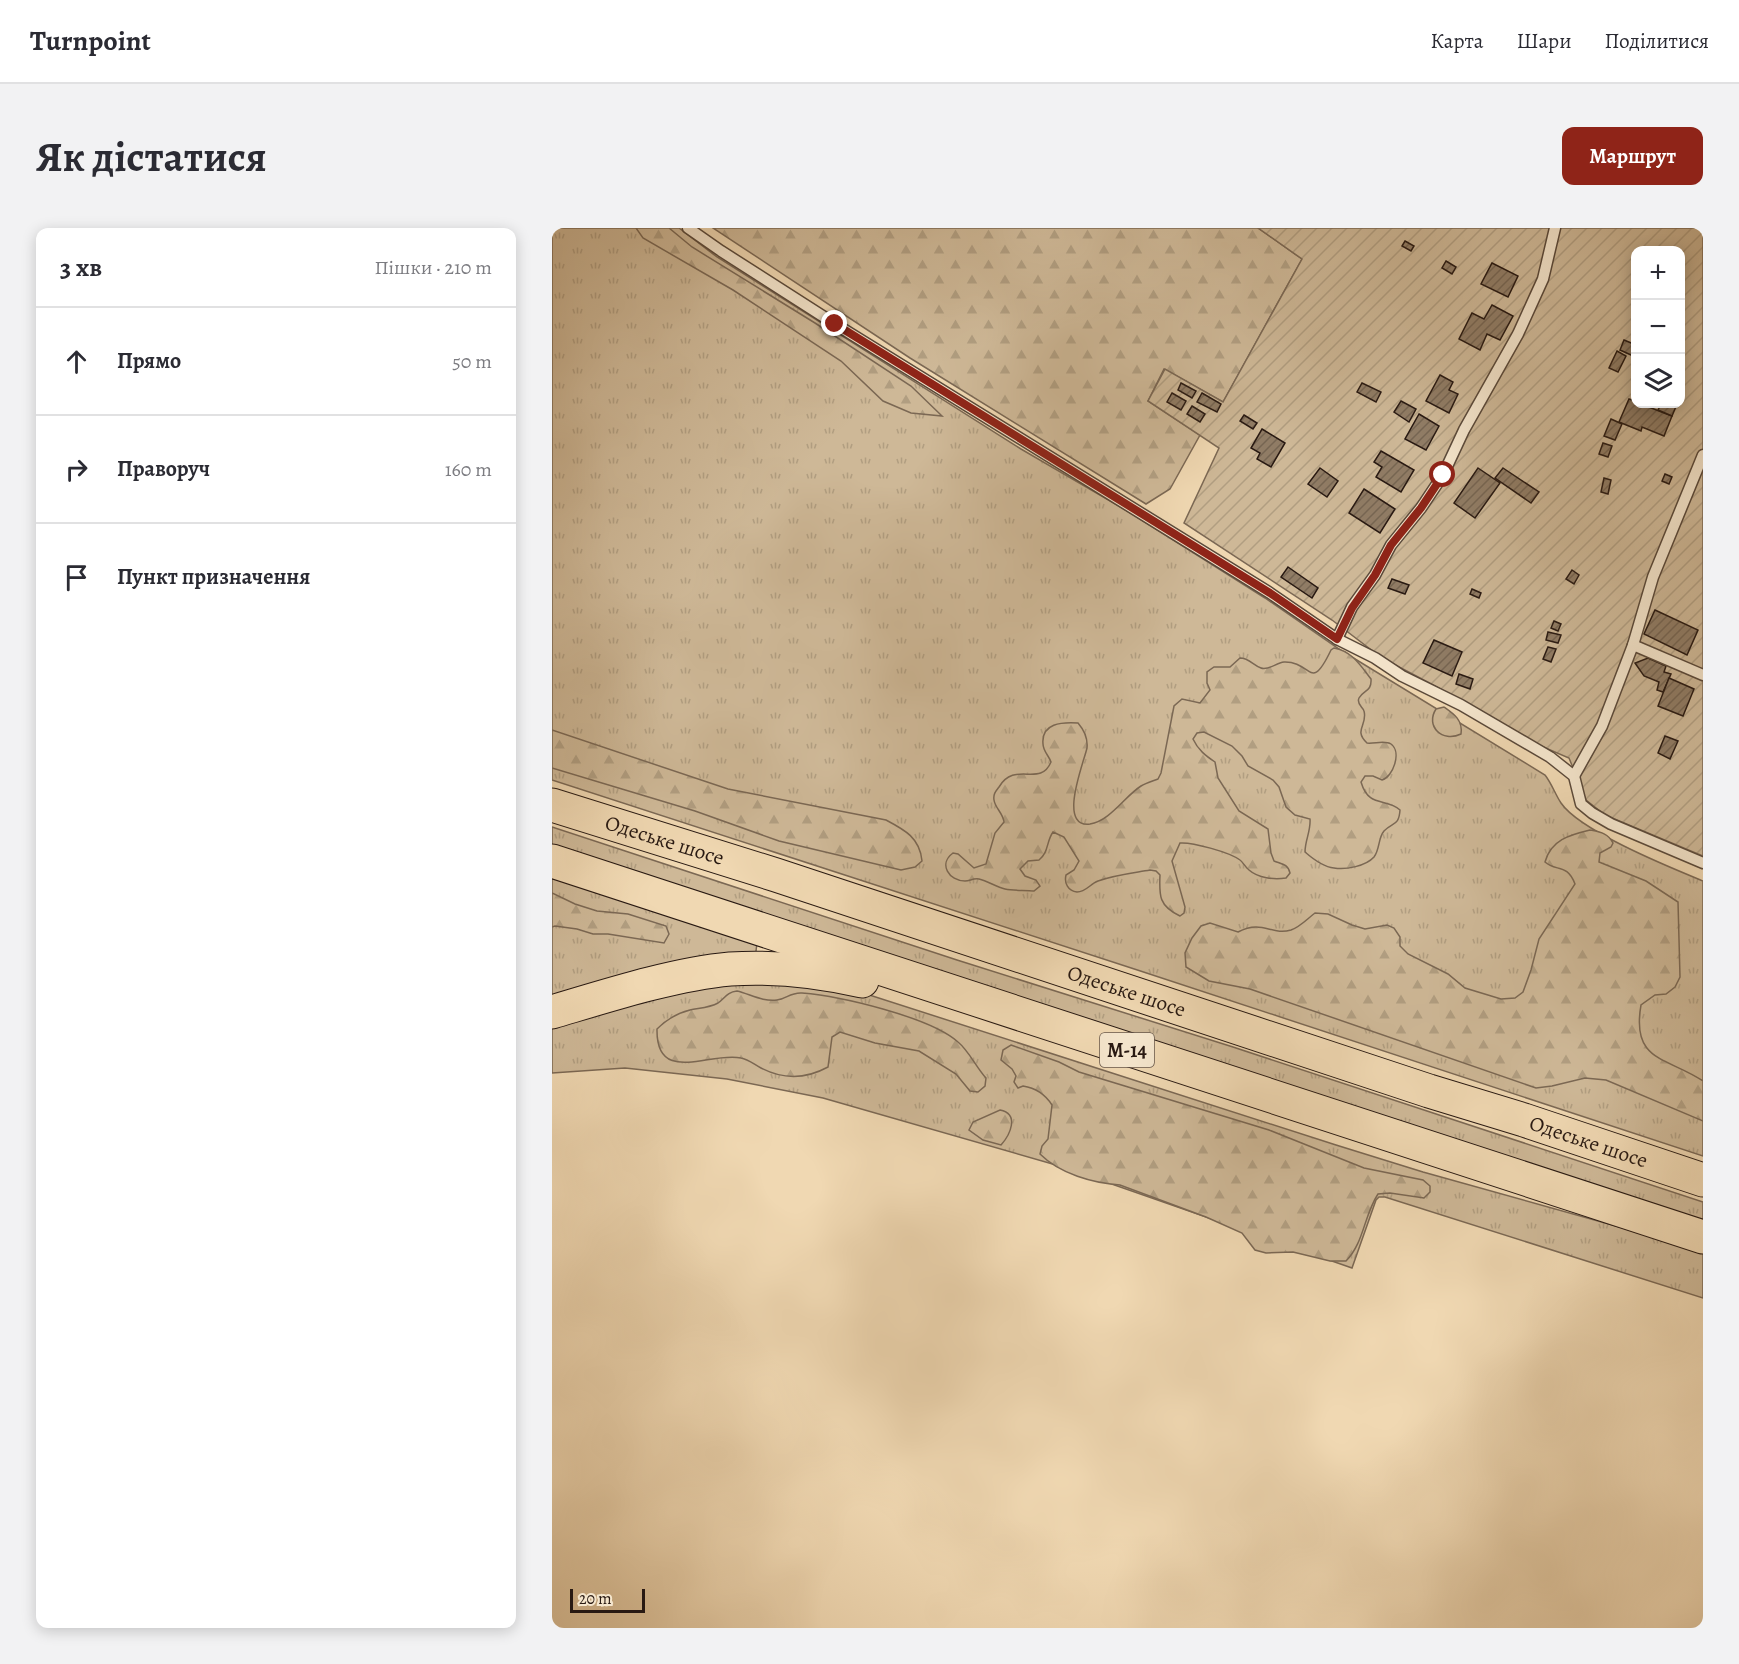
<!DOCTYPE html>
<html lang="uk">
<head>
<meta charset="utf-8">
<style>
	:root { --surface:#fff; --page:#f2f2f3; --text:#2b2b33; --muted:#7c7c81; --line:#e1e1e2; --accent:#8f2418 }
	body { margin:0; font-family:Alegreya,serif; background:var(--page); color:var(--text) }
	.controls { position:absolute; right:18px; top:18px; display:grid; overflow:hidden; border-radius:12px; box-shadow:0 3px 15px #0003 }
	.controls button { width:54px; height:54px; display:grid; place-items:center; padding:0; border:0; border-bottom:2px solid var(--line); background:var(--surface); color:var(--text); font:30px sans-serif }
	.scale { position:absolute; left:18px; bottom:15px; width:75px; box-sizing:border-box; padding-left:6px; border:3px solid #281912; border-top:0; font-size:16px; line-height:21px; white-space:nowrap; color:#281912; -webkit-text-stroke:4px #f5e6cd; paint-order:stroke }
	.stop { position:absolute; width:18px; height:18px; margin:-14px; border:4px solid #8f2418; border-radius:50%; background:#fff }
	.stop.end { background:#8f2418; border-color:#fff; box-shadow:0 2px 6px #0008 }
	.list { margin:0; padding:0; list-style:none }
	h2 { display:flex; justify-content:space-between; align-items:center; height:78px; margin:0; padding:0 24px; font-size:26px }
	h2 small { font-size:20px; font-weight:400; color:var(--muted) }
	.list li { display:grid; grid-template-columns:39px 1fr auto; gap:18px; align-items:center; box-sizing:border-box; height:108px; padding:0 24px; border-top:2px solid var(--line) }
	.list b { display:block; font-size:22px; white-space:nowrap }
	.list em { font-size:20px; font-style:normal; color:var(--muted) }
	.icon { flex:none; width:33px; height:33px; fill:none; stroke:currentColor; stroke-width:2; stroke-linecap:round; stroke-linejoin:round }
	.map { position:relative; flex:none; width:1151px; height:1400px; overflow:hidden; border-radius:12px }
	header { display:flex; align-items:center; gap:36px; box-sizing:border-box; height:84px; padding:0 30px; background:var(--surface); border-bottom:2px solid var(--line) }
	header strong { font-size:28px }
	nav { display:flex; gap:33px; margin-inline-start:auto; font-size:21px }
	.intro { display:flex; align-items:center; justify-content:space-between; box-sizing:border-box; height:144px; padding:0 36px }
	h1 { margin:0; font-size:42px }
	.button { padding:15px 27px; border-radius:12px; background:var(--accent); color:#fff; font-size:21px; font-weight:700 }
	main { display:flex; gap:36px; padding:0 36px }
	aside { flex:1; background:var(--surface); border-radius:12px; box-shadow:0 3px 15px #0003 }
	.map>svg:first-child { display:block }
</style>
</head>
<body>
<header>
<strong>Turnpoint</strong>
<nav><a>Карта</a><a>Шари</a><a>Поділитися</a></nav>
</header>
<div class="intro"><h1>Як дістатися</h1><a class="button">Маршрут</a></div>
<main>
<aside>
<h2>3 хв<small>Пішки · 210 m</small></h2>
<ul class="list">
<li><svg class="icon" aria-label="ahead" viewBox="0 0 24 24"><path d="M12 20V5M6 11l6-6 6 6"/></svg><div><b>Прямо</b></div><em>50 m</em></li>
<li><svg class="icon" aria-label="right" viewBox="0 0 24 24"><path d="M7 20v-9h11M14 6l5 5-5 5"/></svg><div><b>Праворуч</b></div><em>160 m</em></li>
<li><svg class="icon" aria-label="arrive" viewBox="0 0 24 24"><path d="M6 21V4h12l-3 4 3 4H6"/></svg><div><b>Пункт призначення</b></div></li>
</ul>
</aside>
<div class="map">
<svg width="1151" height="1400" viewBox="0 0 1151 1400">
	<defs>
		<pattern id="grass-tufts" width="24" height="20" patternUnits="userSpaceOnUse" patternTransform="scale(1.5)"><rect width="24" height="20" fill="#ceb897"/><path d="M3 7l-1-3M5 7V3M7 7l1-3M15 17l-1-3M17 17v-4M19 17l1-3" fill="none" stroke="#b19e81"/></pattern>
		<pattern id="forest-firs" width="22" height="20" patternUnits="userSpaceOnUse" patternTransform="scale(1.5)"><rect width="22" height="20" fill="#ceb897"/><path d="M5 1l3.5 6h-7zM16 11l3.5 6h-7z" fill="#b19e81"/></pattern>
		<pattern id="garden-furrows" width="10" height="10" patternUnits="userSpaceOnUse" patternTransform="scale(1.5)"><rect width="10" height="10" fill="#ceb897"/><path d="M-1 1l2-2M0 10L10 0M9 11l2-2" fill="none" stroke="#b19e81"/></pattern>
		<pattern id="building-hatch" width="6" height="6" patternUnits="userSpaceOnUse" patternTransform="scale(1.5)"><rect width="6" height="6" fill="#907c65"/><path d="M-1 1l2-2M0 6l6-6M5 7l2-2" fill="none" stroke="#766552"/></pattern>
	</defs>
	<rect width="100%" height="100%" fill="#f0d8b2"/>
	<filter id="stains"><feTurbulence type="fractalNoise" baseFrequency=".00333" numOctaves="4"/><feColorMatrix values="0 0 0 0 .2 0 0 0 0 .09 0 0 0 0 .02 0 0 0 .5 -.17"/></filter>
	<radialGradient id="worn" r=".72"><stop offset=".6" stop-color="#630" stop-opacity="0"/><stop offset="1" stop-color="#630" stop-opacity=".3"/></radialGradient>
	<g fill="url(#grass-tufts)" stroke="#7b6854" stroke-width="1.5">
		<path d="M0 0H127L165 29 469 221 577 284 713 370 790 423 993 547C1000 556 1003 566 1009 575 1028 603 1117 639 1151 653V928C768 800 384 677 0 552Z"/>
		<polygon points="0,599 405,732 681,819 1151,974 1151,994 0,619"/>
		<polygon points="0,649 205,715 203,731 0,774"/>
		<polygon points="179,753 305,763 784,917 871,944 1071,1000 1151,1025 1151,1070 833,969 827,969 824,972 800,1040 511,939 271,870 175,851 73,840 0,845 0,794"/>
	</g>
	<g fill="url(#forest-firs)" stroke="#7b6854" stroke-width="1.5">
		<polygon points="84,0 117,0 140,19 263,95 359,158 390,188 359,185 331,173 289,133 181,62 91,10"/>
		<polygon points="161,0 706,0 750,31 671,174 612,141 596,173 648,207 618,261 594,276 358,130"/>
		<path d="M782 420C800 423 809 438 819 451 820 464 811 462 807 470 804 476 811 479 812 483 816 497 801 502 815 515 822 516 833 512 839 516 850 524 841 549 830 552L821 548H813L809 554C817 581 834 569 848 582 847 598 841 594 832 603 826 610 828 621 822 629 814 638 794 642 782 640 772 639 761 631 753 624 753 612 759 603 758 591L743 587 734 579 727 559 721 552 696 538 690 528 680 518 652 504 645 505 641 511C646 522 654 528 663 534L666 550 687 583 716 601 719 625 722 633C730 636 736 636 738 645L734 650C722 652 706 650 697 642 693 639 691 634 688 632 677 624 640 614 628 615L620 633 633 679 632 685 628 688C607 678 607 668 608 647L604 643 598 642C581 645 562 647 546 653 538 656 534 664 525 664 516 663 512 655 514 647L522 642 527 633 512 609 501 604C494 614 497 624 487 632L476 633 468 641 473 648 484 652 488 658 482 663C473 662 462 663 453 661 444 659 436 653 427 651 421 650 418 653 413 653 397 653 386 636 401 625L406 626 422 640 434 636 443 605 452 594C451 585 443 580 442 572 441 566 444 563 447 559 463 532 488 560 499 534 497 528 491 523 491 516 489 495 510 494 526 495 532 502 536 510 535 520 532 534 505 600 538 596 558 593 573 568 589 558 594 555 601 553 606 551L609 545 622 478 630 471 648 475 658 462 655 455V444L662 439H678L688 430C697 430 701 437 709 440 716 443 724 435 732 434 760 433 758 466 779 422Z"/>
		<path d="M892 479C902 486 911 492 909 506 890 515 873 498 884 481Z"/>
		<path d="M0 502 176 561 334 592C353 602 368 610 370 633L363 639 349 642 227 613 143 583 0 540Z"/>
		<path d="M1038 602C1048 604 1056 605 1061 615L1059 619 1048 625 1047 634 1094 653 1126 674 1128 749 1123 759 1114 766 1103 767 1089 777C1079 834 1115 829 1151 853V893L1054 852 1033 850 1000 858 984 860 698 761 657 753 634 739 633 725 640 710 649 698 658 695 686 704C711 691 719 708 739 702 748 699 755 691 763 685L776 686 800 697 813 701 835 697 842 700 848 709V718L856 726 896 746 913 760 949 771 963 770 971 764 979 742 987 711 1023 656C1015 635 1004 644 993 634 999 612 1017 607 1038 602Z"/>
		<polygon points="0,665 23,676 45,683 76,686 114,698 117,706 112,715 56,706 41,706 25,701 3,698 0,699"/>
		<path d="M185 763C198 766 211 774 225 772 234 771 239 764 250 765 288 768 378 789 406 814 417 823 424 839 434 850L433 858 426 864 418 863 404 846 367 823 323 815 288 804 280 809 276 839C254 851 232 852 209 840 203 837 196 831 189 830 158 823 104 858 105 801 114 792 126 785 138 782 147 780 157 780 166 775 173 770 175 764 185 763Z"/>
		<path d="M459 817 507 834 527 844 717 902 812 940 871 952 878 958V964L872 970 838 965 826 966C812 987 812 1015 794 1033H778L741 1024 714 1025 703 1022 690 1005 654 989 568 957C541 955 508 946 488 926L490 918 496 911 500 877C493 866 484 860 471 858L466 860 462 854 464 848 460 841 449 832 451 822Z"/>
		<path d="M448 882C468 886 458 907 449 917L431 912 417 902 421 894Z"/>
	</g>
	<path fill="url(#garden-furrows)" stroke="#7b6854" stroke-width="1.5" fill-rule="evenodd" d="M706 0H1151V628L1053 587 1034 572 1017 530 982 515 885 459 830 430 780 392 632 295 667 220 596 173 613 141 671 174 750 31ZM1084 22H1128V176H1084Z"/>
	<g fill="url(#building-hatch)" stroke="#281912" stroke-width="1.5">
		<polygon points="853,13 862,18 859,23 850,18"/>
		<polygon points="894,33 904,39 900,46 890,40"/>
		<polygon points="940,35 966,48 956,69 929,56"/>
		<polygon points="940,77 961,88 948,112 935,106 928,122 907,111 920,85 932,91"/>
		<polygon points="1072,112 1084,117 1079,127 1068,122"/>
		<polygon points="1065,123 1074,128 1066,144 1057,140"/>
		<polygon points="888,147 901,154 897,162 906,166 897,185 874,173"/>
		<polygon points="629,155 644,163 640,170 626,162"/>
		<polygon points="810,155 829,164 824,174 805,164"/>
		<polygon points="620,165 634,173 629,182 615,174"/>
		<polygon points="650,165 669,176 665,184 645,174"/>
		<polygon points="1077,171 1084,173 1084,176 1089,176 1120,188 1112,208 1090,199 1089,203 1067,194"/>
		<polygon points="849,173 864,181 857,194 842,184"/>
		<polygon points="1109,176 1125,176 1120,188 1106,182"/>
		<polygon points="640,178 653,186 648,194 635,186"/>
		<polygon points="867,186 887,198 874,222 853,211"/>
		<polygon points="692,187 705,195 701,201 688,193"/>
		<polygon points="1059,191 1070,196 1063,212 1052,208"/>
		<polygon points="710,201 733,215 719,239 705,231 708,225 699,220"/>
		<polygon points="1051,215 1060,218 1056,229 1047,226"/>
		<polygon points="829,223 862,242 849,264 824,249 830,239 822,234"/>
		<polygon points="768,240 786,253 775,269 756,256"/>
		<polygon points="926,240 948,255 923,290 902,275"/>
		<polygon points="951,240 987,264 979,275 943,250"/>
		<polygon points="1113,246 1120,249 1117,256 1110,253"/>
		<polygon points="1052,250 1059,252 1056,266 1049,264"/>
		<polygon points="812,261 843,281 828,305 797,285"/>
		<polygon points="736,339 766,360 760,370 729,349"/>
		<polygon points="1020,342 1027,347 1022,356 1014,351"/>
		<polygon points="840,351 857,357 853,366 836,360"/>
		<polygon points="920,361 929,365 927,370 918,366"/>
		<polygon points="1103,382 1146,402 1135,427 1092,406"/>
		<polygon points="1002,393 1009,396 1006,403 999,400"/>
		<polygon points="996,404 1009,407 1006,415 994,412"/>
		<polygon points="882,412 910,424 900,448 871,435"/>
		<polygon points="996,419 1004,421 999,434 991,431"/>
		<polygon points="1096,430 1114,438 1112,444 1119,446 1111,464 1105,462 1107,454 1092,448 1083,435"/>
		<polygon points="907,446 921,451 918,461 904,456"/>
		<polygon points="1117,450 1142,461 1131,488 1106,478"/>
		<polygon points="1113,508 1126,513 1118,531 1106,525"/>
	</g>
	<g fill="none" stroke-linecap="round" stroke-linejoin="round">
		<defs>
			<g id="service">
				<polyline points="136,0 169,23 283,96 718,365 785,411 823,430 850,448 909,477 998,529 1022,548 1029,576 1040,585 1059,596 1151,635"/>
				<polyline points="785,411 800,379 823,347 839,317 869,280 891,247 912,202 966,106 991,51 1003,0"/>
				<polyline points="1081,417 1151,447"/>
				<polyline points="1022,548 1050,498 1081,417 1101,349 1151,227"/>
			</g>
			<g id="trunk">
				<path id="s1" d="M0 577 224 647 877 863 972 892 1151 952"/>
				<polyline points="0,633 1151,1009"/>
				<path d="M0 784C54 768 122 746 178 741 223 738 267 743 310 753"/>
			</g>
		</defs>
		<use href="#service" stroke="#5a493a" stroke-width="13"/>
		<use href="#trunk" stroke="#281912" stroke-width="35"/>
		<use href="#service" stroke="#f5e6cd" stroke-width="10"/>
		<use href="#trunk" stroke="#f0d8b2" stroke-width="33"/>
	</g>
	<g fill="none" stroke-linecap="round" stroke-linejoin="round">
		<polyline stroke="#8f2418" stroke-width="8" points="283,96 718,365 785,411 800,380 823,347 839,317 869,280 891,247"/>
	</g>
	<g text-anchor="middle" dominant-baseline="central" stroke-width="6" stroke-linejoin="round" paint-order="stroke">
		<rect fill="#f5e6cd" stroke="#66564a" stroke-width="1.5" x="548" y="805" width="54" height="34" rx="4.5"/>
		<g font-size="20" font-weight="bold" fill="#281912">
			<text x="575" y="822">М-14</text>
		</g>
		<g font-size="21" fill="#281912" stroke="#f5e6cd">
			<text stroke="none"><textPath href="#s1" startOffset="118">Одеське шосе</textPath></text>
			<text stroke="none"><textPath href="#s1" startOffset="604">Одеське шосе</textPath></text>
			<text stroke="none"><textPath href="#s1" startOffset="1090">Одеське шосе</textPath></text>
		</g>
	</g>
	<rect width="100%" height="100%" filter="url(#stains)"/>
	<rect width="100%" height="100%" fill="url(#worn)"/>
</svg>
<div class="controls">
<button>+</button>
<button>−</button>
<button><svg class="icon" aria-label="layers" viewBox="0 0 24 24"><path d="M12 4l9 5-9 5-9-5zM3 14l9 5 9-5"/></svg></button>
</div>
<div class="scale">20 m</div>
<div class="stop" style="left:891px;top:247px"></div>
<div class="stop end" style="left:283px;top:96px"></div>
</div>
</main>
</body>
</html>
